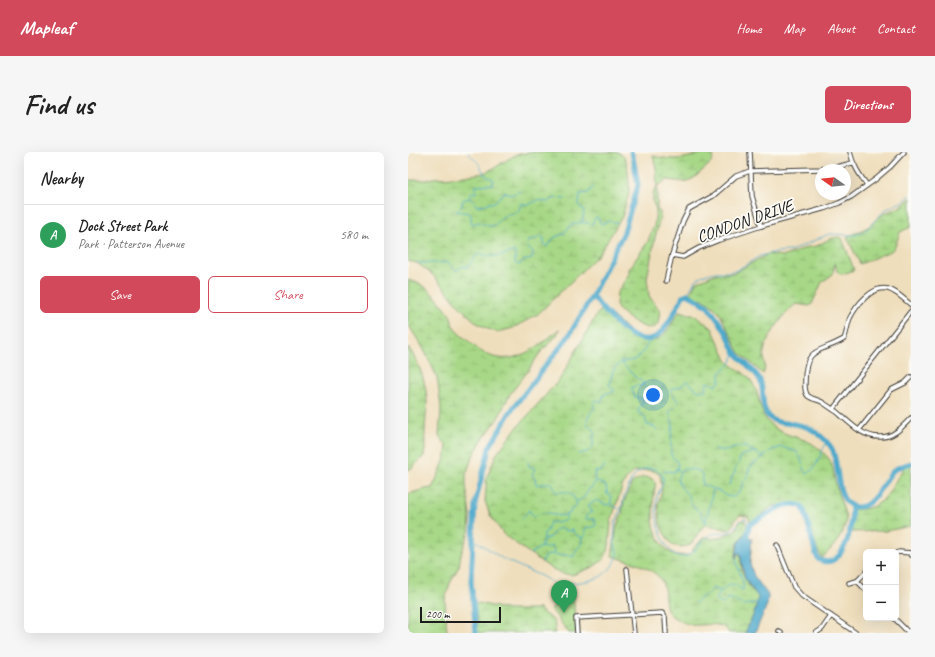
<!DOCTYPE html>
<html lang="en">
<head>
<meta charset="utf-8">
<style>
	:root { --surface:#fff; --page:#f6f6f6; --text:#222; --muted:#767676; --line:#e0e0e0; --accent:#d1495b }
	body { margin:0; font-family:Caveat,sans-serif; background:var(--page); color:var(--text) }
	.controls { position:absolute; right:12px; bottom:12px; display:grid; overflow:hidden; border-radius:6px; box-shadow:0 4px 16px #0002 }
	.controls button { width:36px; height:36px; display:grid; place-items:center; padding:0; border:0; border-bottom:1px solid var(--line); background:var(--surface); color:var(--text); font:20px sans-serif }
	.compass { position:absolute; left:407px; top:12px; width:36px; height:36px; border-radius:50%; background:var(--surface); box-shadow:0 4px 16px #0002; rotate:285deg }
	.scale { position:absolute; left:12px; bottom:10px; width:81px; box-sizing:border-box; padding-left:4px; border:2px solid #1c1c1c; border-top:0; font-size:11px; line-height:14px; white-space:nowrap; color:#1c1c1c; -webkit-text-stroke:3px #fdfcf7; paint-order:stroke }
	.you { position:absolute; left:245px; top:243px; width:14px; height:14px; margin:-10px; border:3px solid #fff; border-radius:50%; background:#1a73e8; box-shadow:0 0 0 6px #1a73e833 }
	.badge { display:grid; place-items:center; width:26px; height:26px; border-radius:50%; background:var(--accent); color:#fff; font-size:13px; font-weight:700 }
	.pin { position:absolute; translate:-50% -33px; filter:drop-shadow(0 1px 2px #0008) }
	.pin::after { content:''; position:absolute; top:21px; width:14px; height:12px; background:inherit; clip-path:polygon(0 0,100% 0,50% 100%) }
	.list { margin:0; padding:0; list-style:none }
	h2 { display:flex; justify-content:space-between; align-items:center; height:52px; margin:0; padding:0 16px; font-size:17px }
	h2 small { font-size:13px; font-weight:400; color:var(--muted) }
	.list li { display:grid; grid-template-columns:26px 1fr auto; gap:12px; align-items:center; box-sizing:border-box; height:60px; padding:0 16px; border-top:1px solid var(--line) }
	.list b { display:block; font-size:15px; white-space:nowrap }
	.list p { margin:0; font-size:13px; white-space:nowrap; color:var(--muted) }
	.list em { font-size:13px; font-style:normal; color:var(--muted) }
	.actions { display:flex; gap:8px; padding:12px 16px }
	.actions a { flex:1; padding:9px 0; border:1px solid var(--accent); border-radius:6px; text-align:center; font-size:14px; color:var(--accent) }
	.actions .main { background:var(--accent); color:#fff }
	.map { position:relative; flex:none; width:503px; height:481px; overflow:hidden; border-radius:6px }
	header { display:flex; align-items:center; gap:24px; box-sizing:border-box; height:56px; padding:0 20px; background:var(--accent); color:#fff }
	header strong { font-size:19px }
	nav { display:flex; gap:22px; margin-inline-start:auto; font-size:14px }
	.intro { display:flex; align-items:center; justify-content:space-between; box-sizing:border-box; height:96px; padding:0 24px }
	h1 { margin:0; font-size:28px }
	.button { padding:10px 18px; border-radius:6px; background:var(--accent); color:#fff; font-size:14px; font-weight:700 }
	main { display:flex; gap:24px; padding:0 24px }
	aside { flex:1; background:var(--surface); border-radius:6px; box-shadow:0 4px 16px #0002 }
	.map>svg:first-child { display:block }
</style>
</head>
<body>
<header>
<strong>Mapleaf</strong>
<nav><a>Home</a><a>Map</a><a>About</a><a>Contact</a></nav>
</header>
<div class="intro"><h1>Find us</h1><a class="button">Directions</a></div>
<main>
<aside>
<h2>Nearby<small></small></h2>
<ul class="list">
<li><span class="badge" style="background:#2e9e5b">A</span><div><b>Dock Street Park</b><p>Park · Patterson Avenue</p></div><em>580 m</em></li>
</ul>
<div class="actions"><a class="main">Save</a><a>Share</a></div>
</aside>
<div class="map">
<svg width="503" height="481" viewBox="0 0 503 481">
	<defs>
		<pattern id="grass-tufts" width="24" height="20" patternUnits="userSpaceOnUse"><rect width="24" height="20" fill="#a7d887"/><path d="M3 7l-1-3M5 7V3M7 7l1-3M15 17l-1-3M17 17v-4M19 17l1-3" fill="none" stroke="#8fb974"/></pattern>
		<pattern id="wetland-marsh" width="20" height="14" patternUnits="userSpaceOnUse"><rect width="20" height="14" fill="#a7d887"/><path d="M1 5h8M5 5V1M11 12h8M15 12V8" fill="none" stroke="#8fb974"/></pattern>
	</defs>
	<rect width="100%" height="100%" fill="#fdfcf7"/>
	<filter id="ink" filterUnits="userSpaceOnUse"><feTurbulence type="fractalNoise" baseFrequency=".025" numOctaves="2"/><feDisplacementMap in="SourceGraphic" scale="8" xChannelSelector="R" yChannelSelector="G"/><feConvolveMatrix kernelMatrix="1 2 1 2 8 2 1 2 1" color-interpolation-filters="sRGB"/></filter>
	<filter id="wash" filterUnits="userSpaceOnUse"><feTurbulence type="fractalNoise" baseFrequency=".012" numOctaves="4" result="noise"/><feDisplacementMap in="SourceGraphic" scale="16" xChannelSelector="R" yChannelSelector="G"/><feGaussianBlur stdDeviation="0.9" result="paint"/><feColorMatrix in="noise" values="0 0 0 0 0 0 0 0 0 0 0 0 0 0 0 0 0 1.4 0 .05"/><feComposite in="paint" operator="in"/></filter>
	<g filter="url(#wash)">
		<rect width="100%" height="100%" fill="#efdebc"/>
		<polygon fill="url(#grass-tufts)" stroke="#627a52" points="165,439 168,481 161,481 143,457"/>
		<g fill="url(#wetland-marsh)" stroke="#627a52">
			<polygon points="123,0 210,0 217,6 219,12 221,30 221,41 214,65 193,99 189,104 130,162 105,176 90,180 80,177 69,171 52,155 25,123 9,111 0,109 0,28 19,28 25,26 50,25 76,21 86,16 107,3"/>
			<path d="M297 0H305L306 1 304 10 286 26 277 30 259 28 249 34V58L252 60V66L248 81 239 126 241 144 252 159C251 163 251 168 250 171 243 186 216 163 210 157L208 153 209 141 221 122V117L239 91 246 74 248 58 245 50V42L249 34 248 16 245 4C270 9 273 8 297 0Z"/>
			<polygon points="503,46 503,75 492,80 487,95 483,99 452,112 439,85 460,75 475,62 492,55"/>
			<path d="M430 85 434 86 446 118 435 122H432L429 119 427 110 425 122 414 130 404 152 402 154 388 152C377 160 358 186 356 200 355 207 359 214 355 222L331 200 312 162 307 156 295 147 281 144 288 130 307 122 326 121 360 102 376 104 382 102 400 95 409 94 421 87Z"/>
			<path d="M0 128C6 130 12 131 17 135 27 143 37 155 43 165 44 168 44 172 45 174 49 182 59 187 65 193 96 221 125 200 151 177L149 183 131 202 120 219 102 242 89 268 74 288 64 306 58 322V333L62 363 61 380 53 402 51 414 42 431 37 448 39 481H0V342L17 337 24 336C29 327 32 319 36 309 38 305 37 301 39 297L38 293 31 284 33 256 30 232 29 225 15 196 0 172Z"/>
			<path d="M194 158C212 163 231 203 254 184 262 177 265 167 272 159L279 161 280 162H285L304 176 319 208C326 217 338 220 344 230 353 244 350 262 364 274 376 285 397 284 410 296 428 311 423 313 428 333 430 343 434 352 437 362 442 376 424 397 414 406L409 397 399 362 390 354 386 353 365 354 344 370 342 369 340 364 332 363C325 367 328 373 320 378L306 374 297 373C284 384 288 400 264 393L255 379 252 372 250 352 254 339 252 323 248 320 243 318 227 319 219 326 214 335 203 369 201 394 200 399 195 408 185 415 164 423 155 422 141 415 96 383 82 363 77 349 79 325 88 303 106 279 152 227 189 162Z"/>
			<path d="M0 195C11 210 19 232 19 251 19 261 17 270 17 279 16 288 18 296 16 304L4 316 0 318Z"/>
			<path d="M503 309V374L478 379 443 380 445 366 444 357C472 359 479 345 491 323 495 318 497 312 503 309Z"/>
			<path d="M235 325 243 326 247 330C248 334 246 338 246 342 245 350 244 369 247 377 253 394 262 408 283 402L285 397 295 386 298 385 304 387 316 384 328 378 332 369 336 368C344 377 334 382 331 390 328 394 328 400 328 405L330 401 332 400 334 419 342 436 351 445 347 459 337 481H321C315 468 296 474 284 473 278 472 273 469 267 466 251 457 262 438 251 425 240 413 219 409 204 404L209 374 214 361 216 349 224 331 227 329Z"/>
			<path d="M70 451 101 458H128L131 456C140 469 148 462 147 481H67L70 469 66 454Z"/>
		</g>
		<polygon fill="#4da9cb" stroke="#346274" points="336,383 344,386 342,412 346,424 360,443 360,446 359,453 347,481 337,481 347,459 350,445 337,427 332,401 330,401 328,407 330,392"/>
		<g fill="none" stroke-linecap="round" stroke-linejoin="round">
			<g stroke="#4da9cb" stroke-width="1">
				<polyline points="59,0 71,12 77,23 86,28 86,30 85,32 68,33 68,41 64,40 62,42 62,46 69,54 87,50 96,40 105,42 112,39"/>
				<path d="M62 46 55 48 54 50V55L48 59 61 61 63 63V71L67 72 70 70C74 71 78 74 82 74 89 74 90 68 94 65 103 59 111 65 113 51L120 53 130 48 140 50 147 46 157 47"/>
				<polyline points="174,70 176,59 171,53 172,42 180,41 185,35"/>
				<path d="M9 111H33L40 110 49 119 54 114 59 115 70 102C75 101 77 104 83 104 90 105 99 102 106 99L107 101V111L111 113 117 108 124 107 125 100 120 96 119 93 121 89 128 87 132 84 136 86V92L139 95 147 85 155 82 163 73 174 70 184 72 188 65 190 66 193 72 202 69 209 71"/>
				<polyline points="279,142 288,128 293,124 307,120 320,120 329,118 352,104 368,100 383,99 421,82 447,83 457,79 477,58 496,49 503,43"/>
				<path d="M214 211 227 225 236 231 235 233 224 235V239L227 245 236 247C236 252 230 254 230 260L237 265 239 273 245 274 249 278"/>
				<polyline points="306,297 318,299 329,295 338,295 355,305"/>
				<path d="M170 302 179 300 185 294V285L188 280C186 277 182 276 180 273 177 268 182 261 186 257V249L190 248 193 250 196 242 207 239 201 233 205 219 208 215 213 210 226 208 234 201 243 187"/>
				<polyline points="271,320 269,316 270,311 263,303 263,286 265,272 261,260 270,251 270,249 263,240 263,237 273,234 279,229 290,239 298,238 299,230 307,233 310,232 312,229 312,221 322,212 328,200"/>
				<polyline points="254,321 257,319 266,320 269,316"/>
				<polyline points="188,329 198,334 199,342 203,344 203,351"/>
				<polyline points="321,333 323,330 324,324 327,321 327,316 331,311 332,304 346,300"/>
				<path d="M169 349C177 347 177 343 181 337L183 336 188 329 186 326 187 320 193 319 197 313"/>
				<path d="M114 367 121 358 126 365C128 364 132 361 135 361 145 359 148 368 162 361L163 357 167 356 169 353C168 348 164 341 159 340 155 339 152 341 148 340L144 331C139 329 134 334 128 332L127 326 124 322 128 317 121 314 120 310"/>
				<path d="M298 371C296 368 295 365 293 362 287 353 283 358 281 344 276 339 272 334 269 327L274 318C280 316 291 317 294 322V328L295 333 311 339 318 344 325 345 329 343 333 337 335 330 338 327 342 315 364 298 374 295 389 300 393 307 396 318 399 322C410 316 412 300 419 290"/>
				<polyline points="297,373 305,338"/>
				<path d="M65 387 95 407 133 424 149 433 180 429 192 425 202 417 208 408 209 401 206 389 207 372 213 358 216 345 223 329 228 321 239 316 248 317 255 325C256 333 251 338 249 345 248 351 248 361 249 367 251 383 265 417 285 400 291 394 295 386 303 383 309 380 315 382 321 380 328 376 331 369 337 366L342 372"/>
				<polyline points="136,387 142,385 149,376 160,379 164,378 167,382 174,386"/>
				<polyline points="133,395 136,387 136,381 139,379 142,370 150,371 158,368 158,364"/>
				<polyline points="122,402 133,395 140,396 143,394 145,396 146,401"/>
				<path d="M328 407C329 418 337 428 335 438H334L328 433 322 432 313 439 308 447 314 452 321 446 335 453 349 451"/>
				<polyline points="134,410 139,403 142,402 152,403 159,403 165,405 169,397 173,393 174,386 177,384 177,376 185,375 188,373 186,367 178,367 177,365 184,360 180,353 189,348 198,353 203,352 211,357"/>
				<path d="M287 451C293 444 300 443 305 436L312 439"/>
			</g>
			<g stroke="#4da9cb" stroke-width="5">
				<path d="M184 144C197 159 227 201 250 183 259 176 270 154 275 144L279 142C286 146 295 150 300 155 307 163 313 173 319 182 322 188 324 196 328 201 335 210 345 217 351 226 358 238 351 256 362 266 371 273 381 270 391 273 403 275 416 285 423 295 433 308 425 354 449 355 466 356 476 327 486 318 491 314 497 313 503 311"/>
				<path d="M337 390 342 372C359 365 374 347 394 354 402 371 402 389 410 407 431 420 442 385 443 370 444 364 443 360 444 354"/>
				<polyline points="68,481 63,429 67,352 81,296 102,260 160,185 184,144 216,80 230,33 225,5 223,0"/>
			</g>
		</g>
	</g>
	<g filter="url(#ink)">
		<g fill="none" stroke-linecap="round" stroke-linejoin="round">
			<defs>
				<g id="minor">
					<polyline points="342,0 344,44 353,74"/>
					<path d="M442 0C445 13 451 22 459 33"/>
					<polyline points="264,103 275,105 291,96 311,88 353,74 418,56 431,51 443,45 468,27 482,15 496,0"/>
					<polyline points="258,129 264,103 275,69 281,57 305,44 328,24 342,19 412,17 425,16 444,11"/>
					<path d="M503 153C496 147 488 139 480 137 464 133 448 154 442 166 439 173 439 181 436 187 412 201 397 194 397 229 397 234 396 240 400 244 404 247 410 248 414 250 419 253 424 257 429 260 442 271 455 286 473 285 486 285 494 275 503 266"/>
					<polyline points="425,257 503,159"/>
					<polyline points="451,278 483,238 497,231 503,225"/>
					<polyline points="369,393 386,435 394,444 448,481"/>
					<polyline points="488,401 491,400 503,401 503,403"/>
					<polyline points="219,417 226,481"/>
					<polyline points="449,429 458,420"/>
					<polyline points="441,431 449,429 458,438"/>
					<polyline points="486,466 501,481"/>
					<polyline points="371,479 373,481"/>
					<polyline points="169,481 168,466 254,461 257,465 258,481"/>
					<polyline points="408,481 414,477 423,464"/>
				</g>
			</defs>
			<use href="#minor" stroke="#3c3934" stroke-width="5.5"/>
			<use href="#minor" stroke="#fff" stroke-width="3.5"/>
		</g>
	</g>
	<g text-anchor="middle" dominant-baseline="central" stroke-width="3.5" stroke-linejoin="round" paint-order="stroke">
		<g font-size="17" fill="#1c1c1c" stroke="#fdfcf7">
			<text transform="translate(337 69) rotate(-19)">CONDON DRIVE</text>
		</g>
	</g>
</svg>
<div class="controls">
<button>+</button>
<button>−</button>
</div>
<svg class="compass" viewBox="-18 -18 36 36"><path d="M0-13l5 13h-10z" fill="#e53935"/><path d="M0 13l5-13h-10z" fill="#767676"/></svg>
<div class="scale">200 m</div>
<div class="you"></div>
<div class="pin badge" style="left:156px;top:461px;background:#2e9e5b">A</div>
</div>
</main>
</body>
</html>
